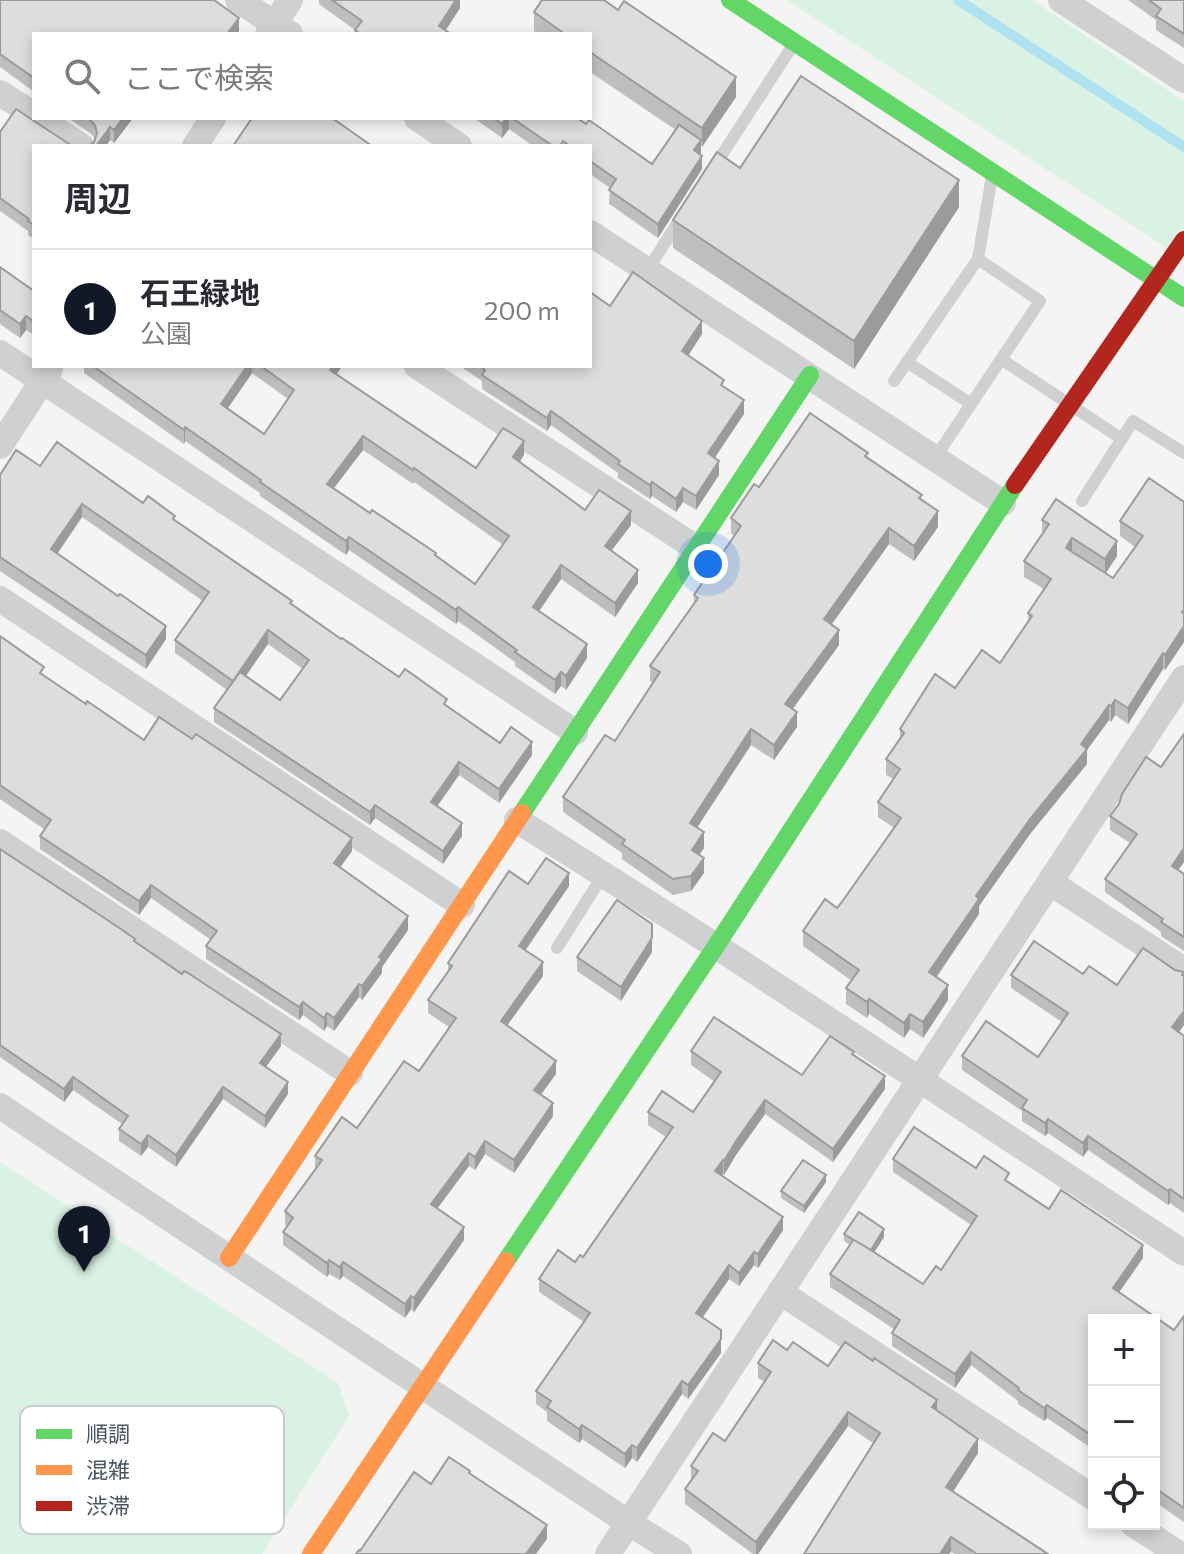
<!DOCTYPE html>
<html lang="ja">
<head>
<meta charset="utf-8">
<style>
	:root { --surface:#fff; --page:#f7f7f7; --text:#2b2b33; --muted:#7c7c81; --line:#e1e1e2; --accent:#111827 }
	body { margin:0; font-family:Commissioner,"Noto Sans JP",sans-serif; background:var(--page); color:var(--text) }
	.controls { position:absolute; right:24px; bottom:24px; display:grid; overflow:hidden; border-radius:0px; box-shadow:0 4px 12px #0003 }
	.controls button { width:72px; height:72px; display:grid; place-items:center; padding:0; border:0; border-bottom:2px solid var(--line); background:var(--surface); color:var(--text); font:40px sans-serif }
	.you { position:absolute; left:708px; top:564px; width:28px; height:28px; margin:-20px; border:6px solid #fff; border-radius:50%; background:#1a73e8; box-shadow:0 0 0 12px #1a73e833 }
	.badge { display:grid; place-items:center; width:52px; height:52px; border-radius:50%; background:var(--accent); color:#fff; font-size:26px; font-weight:700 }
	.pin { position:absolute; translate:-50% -66px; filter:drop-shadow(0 2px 4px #0008) }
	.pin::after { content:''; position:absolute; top:42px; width:28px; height:24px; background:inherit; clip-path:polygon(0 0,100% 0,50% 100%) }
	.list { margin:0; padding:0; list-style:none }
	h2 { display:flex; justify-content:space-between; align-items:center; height:104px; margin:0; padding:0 32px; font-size:34px }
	h2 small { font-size:26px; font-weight:400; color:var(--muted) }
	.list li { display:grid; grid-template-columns:52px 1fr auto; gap:24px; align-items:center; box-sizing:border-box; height:120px; padding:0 32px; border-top:2px solid var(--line) }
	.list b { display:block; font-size:30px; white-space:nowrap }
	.list p { margin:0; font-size:26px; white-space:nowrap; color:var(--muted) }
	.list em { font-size:26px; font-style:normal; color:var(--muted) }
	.icon { flex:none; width:44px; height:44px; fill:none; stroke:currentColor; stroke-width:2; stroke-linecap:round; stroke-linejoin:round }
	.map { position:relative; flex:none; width:1184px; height:1554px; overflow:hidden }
	.search { position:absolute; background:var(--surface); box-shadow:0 4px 12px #0003; left:32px; top:32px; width:560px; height:88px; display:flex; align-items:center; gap:20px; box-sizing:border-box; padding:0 28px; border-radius:0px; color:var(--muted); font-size:30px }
	.panel { position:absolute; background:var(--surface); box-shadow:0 4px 12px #0003; left:32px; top:144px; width:560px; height:224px; border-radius:0px }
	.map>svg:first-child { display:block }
</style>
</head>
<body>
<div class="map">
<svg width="1184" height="1554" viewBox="0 0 1184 1554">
	<rect width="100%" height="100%" fill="#f4f4f4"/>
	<g fill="#d9f2e3">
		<polygon points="787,0 1032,0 1184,101 1184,259"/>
		<polygon points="0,1162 338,1383 349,1416 262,1554 0,1554"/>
	</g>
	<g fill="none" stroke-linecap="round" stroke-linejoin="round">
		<polyline stroke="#aee2f0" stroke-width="10" points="958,0 1184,147"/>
		<g stroke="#ced0d2" stroke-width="12">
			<polyline points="714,167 793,45"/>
			<polyline points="647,271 680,219"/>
			<polyline points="1001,359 1122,439"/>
			<polyline points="907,362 971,404"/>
			<polyline points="894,381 978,259 992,176"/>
			<polyline points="935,458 1040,301 978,259"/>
			<polyline points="1082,501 1133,421 1184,453"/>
			<polyline points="557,948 603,875"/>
		</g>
		<g stroke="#ced0d2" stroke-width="26">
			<polyline points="238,0 290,34"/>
			<polyline points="1061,0 1184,80"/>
			<polyline points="268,34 290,0"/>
			<polyline points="0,93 34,115"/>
			<polyline points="38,118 81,146"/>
			<polyline points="417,118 459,146"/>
			<polyline points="195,146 213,118"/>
			<polyline points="590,233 1003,503"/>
			<polyline points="0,353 575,732"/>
			<polyline points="417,366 696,548"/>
			<polyline points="0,446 50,369"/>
			<polyline points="0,599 462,905"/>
			<polyline points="517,820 716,946 1184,1253"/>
			<polyline points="0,842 350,1073"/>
			<polyline points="1051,883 1184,970"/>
			<polyline points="0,1106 629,1523 679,1554"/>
			<polyline points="780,1292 1094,1498"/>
			<polyline points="1133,1524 1179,1554"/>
			<polyline points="608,1554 1184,678"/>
		</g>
		<g stroke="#63d668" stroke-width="18">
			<polyline points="730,0 1184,298"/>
			<polyline points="522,813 810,375"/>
			<polyline points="506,1261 716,946 1015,485"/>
		</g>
		<g stroke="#ff974d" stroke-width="18">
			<polyline points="229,1258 522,813"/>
			<polyline points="311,1554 506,1261"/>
		</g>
		<polyline stroke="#b3261e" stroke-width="18" points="1015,485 1184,240"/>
	</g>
	<g fill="#bebebf" fill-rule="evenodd">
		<polygon points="0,0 239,31 237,34 34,34 34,96 33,91 0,67"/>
		<polygon points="319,0 460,0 460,8 446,30 451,34 355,34 355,30 319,4"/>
		<polygon points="542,0 604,0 618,10 624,1 736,77 736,97 701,147 700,155 702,156 702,169 658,238 609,204 610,188 590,174 590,146 533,146 509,129 502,138 474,118 577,118 586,124 589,120 652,164 676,130 590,72 590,34 538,34 534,31 534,12"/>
		<polygon points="1128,0 1184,0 1184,48 1156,30 1156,20"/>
		<polygon points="68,118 133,118 114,143 110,140 106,146 89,146 94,142 95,138 90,133"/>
		<polygon points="0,132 34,146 34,239 28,235 28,231 0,211"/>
		<polygon points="740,168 959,207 854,369 673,248 673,220"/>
		<polygon points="0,267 34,291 33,334 26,330 20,338 0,324"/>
		<polygon points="610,306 702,334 688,356 724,387 744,414 715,458 719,475 696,510 683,502 676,512 652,496 650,499 618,478 618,473 551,425 547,431 482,389 482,381 460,366 590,366"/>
		<path d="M84 366H342L337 374 476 468 524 455 520 462 585 510 631 525 612 550 638 583 615 617 561 579 539 611 587 658 566 690 561 686 555 694 515 666V662L458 621 456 624 349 550 346 555 260 496V493L185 441 184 444 84 373ZM252 373 288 399 264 434 228 408ZM363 450 413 484 414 482 503 545 475 584 334 488Z"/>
		<polygon points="868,458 922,500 938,527 914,561 889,544 831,625 839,645 793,709 797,727 774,760 751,745 697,828 704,848 699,854 704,873 691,891 673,895 622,859 622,853 563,812 563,797 615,741 653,683 650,681 650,666 694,603 694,595 734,536 731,533 731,518 759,487"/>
		<path d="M40 466 143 503 175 520 341 639 447 706 500 743 532 755 499 803 459 775 437 806 462 836 443 864 375 818 370 825 214 722V708L227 690 175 653V640L203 601 82 517 57 554 166 639 146 669 0 571V475ZM268 644 303 669 280 700 246 676Z"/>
		<polygon points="1184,502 1184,642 1165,670 1163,669 1128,724 1115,715 1111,722 1109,720 1087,750 1087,764 1030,834 979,906 979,914 937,977 948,1000 923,1038 910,1029 904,1038 869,1014 867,1018 846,1004 846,988 852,981 803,946 803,931 837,908 844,899 894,828 878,817 878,802 893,779 886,775 886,759 900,740 900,729 955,688 1000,663 1028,621 1028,613 1044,589 1024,577 1024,561 1042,535 1042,520 1117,556 1106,573 1113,578 1135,547 1120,536 1120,521"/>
		<polygon points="0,636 44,676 86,704 144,740 352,851 340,867 408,930 382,967 382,973 362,1000 359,997 334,1031 327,1026 324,1031 303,1015 299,1020 206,959 206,946 211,940 151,898 139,915 40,849 40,836 44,829 0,799"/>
		<polygon points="1119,804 1179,870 1184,874 1184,951 1161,936 1161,932 1105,892 1105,879 1130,843 1110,830 1110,816"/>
		<polygon points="0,849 135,941 281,1046 266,1067 288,1094 265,1128 223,1099 176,1167 148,1147 141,1156 119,1141 119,1129 122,1124 73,1090 64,1102 0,1057"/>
		<polygon points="528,884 569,886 526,950 543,976 507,1025 556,1074 541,1094 553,1116 514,1173 485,1154 475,1170 469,1166 437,1208 464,1240 414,1312 411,1309 405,1318 343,1276 340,1280 329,1274 327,1277 283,1245 283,1232 287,1226 285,1225 285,1211 315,1169 315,1156 357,1128 419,1071 449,1027 428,1013 428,1000 448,972 448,963"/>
		<polygon points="652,952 621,1001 577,971 577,957"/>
		<polygon points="1083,974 1117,985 1184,976 1184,1025 1179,1032 1184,1036 1184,1213 1170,1203 1168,1205 1088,1150 1083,1157 1048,1133 1045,1136 1022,1121 1022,1111 962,1070 962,1056 1038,1057 1062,1022 1011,988 1011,975"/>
		<polygon points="691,1051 802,1075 854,1055 885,1089 833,1162 765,1114 736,1155 724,1175 723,1174 721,1175 783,1230 758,1268 754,1265 739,1286 729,1279 702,1318 721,1353 688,1399 682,1394 637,1462 632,1458 625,1468 582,1439 579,1443 547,1421 547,1412 536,1404 536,1391 584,1322 539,1292 539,1279 575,1262 583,1257 666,1137 648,1125 648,1112 693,1112 715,1082 691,1065"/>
		<polygon points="893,1159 976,1168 1009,1182 1049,1209 1143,1258 1119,1292 1174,1330 1184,1316 1184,1522 1155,1502 1154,1503 1154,1320 1094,1320 1094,1450 1047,1418 1044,1421 1018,1404 1018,1401 971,1365 955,1388 892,1346 892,1333 894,1329 830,1287 830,1274 850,1245 844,1241 844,1234 884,1237 874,1252 923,1284 941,1270 971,1225 893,1172"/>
		<polygon points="826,1182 804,1213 781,1198 781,1191"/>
		<polygon points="787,1350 937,1411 978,1453 953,1492 1048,1554 955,1554 951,1552 949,1554 804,1554 873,1443 848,1426 758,1554 753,1554 685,1504 685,1489 691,1481 691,1466 725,1441 765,1382 758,1378 758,1363"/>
	</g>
	<g fill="#9b9b9b">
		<polygon points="456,0 460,0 460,8 443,34 439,26"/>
		<polygon points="239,18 239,31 237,34 227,34"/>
		<polygon points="736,77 736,97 702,147 702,128"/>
		<polygon points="123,118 133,118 114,143 114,130"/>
		<polygon points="507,118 509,118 509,129 502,138 502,124"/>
		<polygon points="110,127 110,140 106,146 96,146"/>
		<polygon points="701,140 701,154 694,164 694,150"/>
		<polygon points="702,156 702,169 658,238 658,224"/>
		<polygon points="959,180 959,207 854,369 854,341"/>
		<polygon points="26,316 26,330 20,338 20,324"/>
		<polygon points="702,321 702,334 682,365 682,351"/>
		<polygon points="247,366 252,366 252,373 221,418 221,404"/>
		<polygon points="333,366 342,366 330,383 330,370"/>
		<polygon points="744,400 744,414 708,467 708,453"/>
		<polygon points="551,411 551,425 547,431 547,418"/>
		<polygon points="185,427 185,441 184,444 184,430"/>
		<polygon points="363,436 363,450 327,497 327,484"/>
		<polygon points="524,441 524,455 513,471 513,457"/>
		<polygon points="719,461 719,475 696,510 696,496"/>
		<polygon points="652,482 652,496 650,499 650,485"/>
		<polygon points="683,488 683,502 676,512 676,499"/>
		<polygon points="82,504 82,517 51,563 51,549"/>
		<polygon points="631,511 631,525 605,559 605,546"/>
		<polygon points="938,511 938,527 914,561 914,546"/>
		<polygon points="889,528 889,544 824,635 824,619"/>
		<polygon points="349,537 349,550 346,555 346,541"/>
		<polygon points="1072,538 1072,554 1066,548"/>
		<polygon points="1117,541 1117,556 1105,574 1105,559"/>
		<polygon points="561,565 561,579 533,620 533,607"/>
		<polygon points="638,570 638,583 615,617 615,603"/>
		<polygon points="458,607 458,621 456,624 456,610"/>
		<polygon points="166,626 166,639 146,669 146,655"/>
		<polygon points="1184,626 1184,642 1165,670 1165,655"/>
		<polygon points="268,630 268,644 233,694 233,681"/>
		<polygon points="839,630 839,645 785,719 785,704"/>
		<polygon points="587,644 587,658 566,690 566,676"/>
		<polygon points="1163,653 1163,669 1128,724 1128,708"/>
		<polygon points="561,672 561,686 555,694 555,680"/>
		<polygon points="1115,700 1115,715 1111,722 1111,706"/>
		<polygon points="1109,705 1109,720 1087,750 1087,764 1030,834 979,906 979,914 929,987 929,972 976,896"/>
		<polygon points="797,712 797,727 774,760 774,745"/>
		<polygon points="751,729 751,745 690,838 690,823"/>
		<polygon points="532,742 532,755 499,803 499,789"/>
		<polygon points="459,762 459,775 431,815 431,802"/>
		<polygon points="375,805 375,818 370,825 370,812"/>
		<polygon points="462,823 462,836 443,864 443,851"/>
		<polygon points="704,832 704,848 692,865 692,850"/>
		<polygon points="352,838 352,851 334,876 334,863"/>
		<polygon points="1184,848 1184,862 1172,879 1172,866"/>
		<polygon points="704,858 704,873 691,891 691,876"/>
		<polygon points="569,873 569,886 519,959 519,946"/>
		<polygon points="151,885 151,898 139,915 139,901"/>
		<polygon points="408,916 408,930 382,967 382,973 362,1000 362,986 379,957"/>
		<polygon points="652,938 652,952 621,1001 621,987"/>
		<polygon points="543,962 543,976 501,1034 501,1021"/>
		<polygon points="359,984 359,997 334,1031 334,1018"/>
		<polygon points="948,985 948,1000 923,1038 923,1022"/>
		<polygon points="869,999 869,1014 867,1018 867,1002"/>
		<polygon points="303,1002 303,1015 299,1020 299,1007"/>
		<polygon points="1184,1011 1184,1025 1172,1041 1172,1027"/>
		<polygon points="327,1013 327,1026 324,1031 324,1018"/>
		<polygon points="910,1014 910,1029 904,1038 904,1023"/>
		<polygon points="281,1034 281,1046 260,1075 260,1063"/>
		<polygon points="556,1061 556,1074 534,1104 534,1090"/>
		<polygon points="885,1076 885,1089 833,1162 833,1149"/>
		<polygon points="73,1077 73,1090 64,1102 64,1089"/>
		<polygon points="288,1082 288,1094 265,1128 265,1116"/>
		<polygon points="223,1087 223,1099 176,1167 176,1155"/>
		<polygon points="765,1100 765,1114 736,1155 724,1175 724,1161 736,1141"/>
		<polygon points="553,1103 553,1116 514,1173 514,1160"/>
		<polygon points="1048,1119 1048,1133 1045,1136 1045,1123"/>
		<polygon points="148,1135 148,1147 141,1156 141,1144"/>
		<polygon points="1088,1136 1088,1150 1083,1157 1083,1143"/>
		<polygon points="485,1141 485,1154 475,1170 475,1157"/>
		<polygon points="469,1153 469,1166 431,1217 431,1204"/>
		<polygon points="723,1160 723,1174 715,1185 715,1171"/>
		<polygon points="826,1175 826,1182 804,1213 804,1206"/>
		<polygon points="1170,1189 1170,1203 1168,1205 1168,1191"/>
		<polygon points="783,1217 783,1230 758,1268 758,1254"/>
		<polygon points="464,1227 464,1240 414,1312 414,1298"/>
		<polygon points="884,1229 884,1237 870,1259 870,1251"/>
		<polygon points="1143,1245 1143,1258 1113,1301 1113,1288"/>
		<polygon points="754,1252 754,1265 739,1286 739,1273"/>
		<polygon points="329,1260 329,1274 327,1277 327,1263"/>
		<polygon points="343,1262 343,1276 340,1280 340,1267"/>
		<polygon points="729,1265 729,1279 696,1327 696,1313"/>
		<polygon points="411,1296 411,1309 405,1318 405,1304"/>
		<polygon points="721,1339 721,1353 688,1399 688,1385"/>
		<polygon points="971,1352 971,1365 955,1388 955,1374"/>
		<polygon points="682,1381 682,1394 637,1462 637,1448"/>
		<polygon points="937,1400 937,1414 932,1407"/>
		<polygon points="1047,1405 1047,1418 1044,1421 1044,1408"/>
		<polygon points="848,1412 848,1426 758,1554 756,1554 756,1542"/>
		<polygon points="582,1425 582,1439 579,1443 579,1429"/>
		<polygon points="978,1439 978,1453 946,1502 946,1487"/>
		<polygon points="632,1445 632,1458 625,1468 625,1454"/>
		<polygon points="547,1525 547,1539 536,1554 526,1554"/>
		<polygon points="951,1537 951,1552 949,1554 940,1554"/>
	</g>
	<g fill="#ddddde" stroke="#9b9b9b" stroke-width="2" fill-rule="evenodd">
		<polygon points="0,0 214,0 239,18 227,34 34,34 34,78 0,54"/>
		<polygon points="332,0 456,0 439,26 451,34 360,34 355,30 362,21"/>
		<polygon points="542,0 604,0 618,10 624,1 736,77 702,128 590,52 590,34 565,34 534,12"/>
		<polygon points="1149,0 1184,0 1184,34 1156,16 1161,9"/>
		<polygon points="801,76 959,180 854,341 673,220 717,152 740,168"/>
		<polygon points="16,109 72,146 34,146 34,225 28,221 29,219 0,198 0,132"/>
		<polygon points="88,118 123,118 114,130 110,127 96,146 89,146 94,142 97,133 95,125"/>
		<polygon points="252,118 332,118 372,146 233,146"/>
		<polygon points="493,118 507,118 502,124"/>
		<polygon points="512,118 577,118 586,124 589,120 652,164 679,125 701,140 694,150 702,156 658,224 609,190 616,179 590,161 590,146 570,146 563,141 560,146 553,146"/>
		<polygon points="0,267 34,291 33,321 26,316 20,324 0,310"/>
		<polygon points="633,272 702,321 682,351 724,380 721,385 744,400 708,453 719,461 696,496 683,488 676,499 652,482 650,485 618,464 620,461 551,411 547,418 482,375 485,370 480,366 590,366 590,292 610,306"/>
		<path d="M93 366H247L221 404 264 434 294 390 261 366H333L330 370 476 468 503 428 524 441 513 457 585 510 599 490 631 511 605 546 638 570 615 603 561 565 533 607 587 644 566 676 561 672 555 680 515 652 517 650 458 607 456 610 349 537 346 541 260 482 261 480 185 427 184 430ZM363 436 413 470 414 468 509 536 475 584 435 555 436 553 372 510 370 513 327 484Z"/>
		<polygon points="810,413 868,453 865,456 922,495 919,498 938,511 914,546 889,528 824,619 839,630 785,704 797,712 774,745 751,729 690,823 704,832 692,850 704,858 691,876 673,879 622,844 625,840 563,797 605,735 615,741 660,672 650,666 698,598 694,595 741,526 731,518 754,484 759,487"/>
		<polygon points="57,442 143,503 148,496 175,516 173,519 292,601 290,603 341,639 342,638 399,677 405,669 447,699 444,704 500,743 511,727 532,742 499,789 459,762 431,802 462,823 443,851 375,805 370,812 214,708 240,672 280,700 309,660 268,630 233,681 175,640 209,592 82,504 51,549 118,596 120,594 166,626 146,655 0,557 0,475 16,450 40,466"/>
		<polygon points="1149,478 1184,502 1184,610 1182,612 1184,614 1184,626 1165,655 1163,653 1128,708 1115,700 1111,706 1109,705 1081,744 1087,749 1030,819 976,896 979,899 929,972 948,985 923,1022 910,1014 904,1023 869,999 867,1002 846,988 859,970 803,931 825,899 837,908 844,899 901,818 878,802 900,769 886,759 904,733 900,729 935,674 955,688 982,650 1000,663 1032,616 1028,613 1051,579 1024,561 1049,524 1042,520 1056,499 1117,541 1105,559 1072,538 1066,548 1113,578 1143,536 1120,521"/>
		<polygon points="0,636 44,667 40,673 86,704 87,701 144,740 159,717 192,739 196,734 352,838 334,863 408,916 379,957 382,959 362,986 359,984 334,1018 327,1013 324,1018 303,1002 299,1007 206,946 217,931 151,885 139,901 40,836 51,820 0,785"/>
		<polygon points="1184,734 1184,848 1172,866 1184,874 1184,937 1161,922 1163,919 1105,879 1137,834 1110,816 1119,804 1122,794 1146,757 1161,767"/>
		<polygon points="0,849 121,929 135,939 134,941 182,974 184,971 188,973 281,1034 260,1063 288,1082 265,1116 223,1087 176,1155 148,1135 141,1144 119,1129 128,1116 73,1077 64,1089 0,1045"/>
		<polygon points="546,858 569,873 519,946 543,962 501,1021 556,1061 534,1090 553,1103 514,1160 485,1141 475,1157 469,1153 431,1204 464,1227 414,1298 411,1296 405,1304 343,1262 340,1267 329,1260 327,1263 283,1232 293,1218 285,1211 322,1160 315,1156 342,1117 357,1128 404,1061 419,1071 456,1018 428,1000 452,966 448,963 509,871 528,884"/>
		<polygon points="617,900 652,924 652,938 621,987 577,957"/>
		<polygon points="1034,941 1083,974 1089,966 1117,985 1143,948 1175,970 1184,972 1182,975 1184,976 1184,1011 1172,1027 1184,1036 1184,1199 1170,1189 1168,1191 1088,1136 1083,1143 1048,1119 1045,1123 1022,1108 1027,1100 962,1056 986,1021 1038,1057 1068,1013 1011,975"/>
		<polygon points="714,1017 802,1075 830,1036 854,1052 852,1054 885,1076 833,1149 765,1100 736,1141 724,1161 723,1160 715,1171 783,1217 758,1254 754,1252 739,1273 729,1265 696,1313 721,1330 721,1339 688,1385 682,1381 637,1448 632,1445 625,1454 582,1425 579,1429 547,1407 551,1401 536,1391 590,1313 539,1279 558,1250 575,1262 580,1255 583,1257 673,1127 648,1112 662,1091 693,1112 721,1072 691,1051"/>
		<polygon points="914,1127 976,1168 984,1156 1009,1173 1005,1180 1049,1209 1061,1190 1143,1245 1113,1288 1174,1330 1184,1316 1184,1508 1155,1488 1154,1489 1154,1320 1094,1320 1094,1437 1047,1405 1044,1408 1018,1390 1019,1388 971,1352 955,1374 892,1333 900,1320 830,1274 854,1239 923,1284 936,1266 941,1270 977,1216 893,1159"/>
		<polygon points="803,1160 826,1175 804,1206 781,1191"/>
		<polygon points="859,1212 884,1229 871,1250 844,1234"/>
		<polygon points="773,1340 787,1350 793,1342 828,1366 845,1342 873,1361 874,1358 937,1400 932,1407 978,1439 946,1487 1048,1554 977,1554 951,1537 940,1554 804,1554 880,1433 848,1412 756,1542 685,1489 698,1471 691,1466 713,1433 725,1441 771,1372 758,1363"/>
		<polygon points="449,1457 470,1471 469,1473 547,1525 526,1554 356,1554 359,1550 360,1551 414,1472 431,1484"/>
	</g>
	<rect x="20" y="1406" width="264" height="128" rx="12" fill="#fff" stroke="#c9ccd0" stroke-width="2"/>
	<rect x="36" y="1429" width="36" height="10" fill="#63d668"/>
	<rect x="36" y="1465" width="36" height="10" fill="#ff974d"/>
	<rect x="36" y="1501" width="36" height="10" fill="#b3261e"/>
	<g font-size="22" fill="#4a5661">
		<text x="86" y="1442">順調</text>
		<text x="86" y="1478">混雑</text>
		<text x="86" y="1514">渋滞</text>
	</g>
</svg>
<div class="controls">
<button>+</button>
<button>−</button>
<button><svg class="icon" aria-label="locate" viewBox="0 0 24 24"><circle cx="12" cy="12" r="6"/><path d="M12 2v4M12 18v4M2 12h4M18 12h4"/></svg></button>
</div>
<div class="you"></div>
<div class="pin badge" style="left:84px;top:1272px">1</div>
<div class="search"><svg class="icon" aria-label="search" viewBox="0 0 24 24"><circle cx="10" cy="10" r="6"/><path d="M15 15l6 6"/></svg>ここで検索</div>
<section class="panel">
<h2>周辺<small></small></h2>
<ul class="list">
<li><span class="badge">1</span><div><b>石王緑地</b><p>公園</p></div><em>200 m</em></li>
</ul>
</section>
</div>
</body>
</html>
